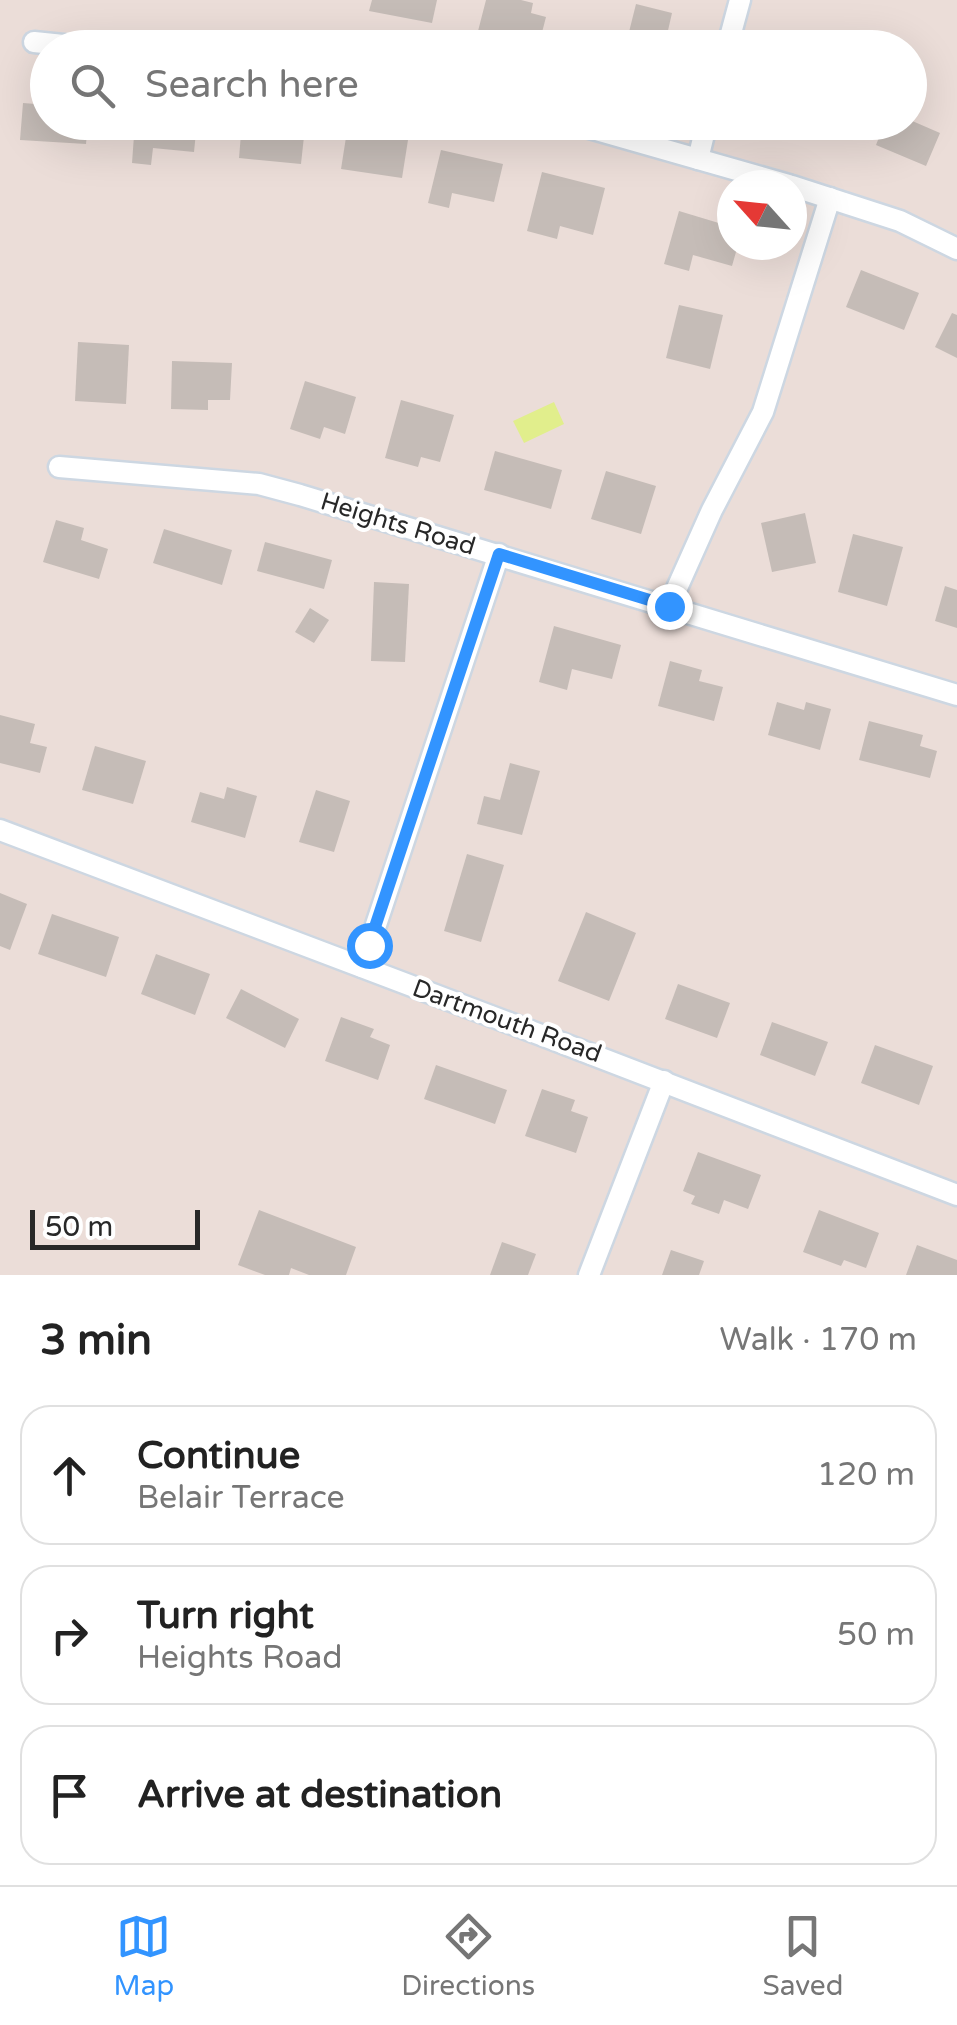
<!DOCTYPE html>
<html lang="en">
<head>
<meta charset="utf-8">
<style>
	:root { --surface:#fff; --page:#f6f6f6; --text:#222; --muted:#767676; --line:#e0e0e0; --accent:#3294ff }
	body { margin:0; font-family:"Varela Round",sans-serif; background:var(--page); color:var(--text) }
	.compass { position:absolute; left:717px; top:170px; width:90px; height:90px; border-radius:50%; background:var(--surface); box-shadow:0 10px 40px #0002; rotate:297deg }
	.scale { position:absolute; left:30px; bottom:25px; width:170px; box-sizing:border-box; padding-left:10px; border:5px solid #282828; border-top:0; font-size:28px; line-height:35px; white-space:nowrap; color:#282828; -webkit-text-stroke:8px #fff; paint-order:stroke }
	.stop { position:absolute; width:30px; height:30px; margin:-22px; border:8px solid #3294ff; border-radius:50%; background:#fff }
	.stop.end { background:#3294ff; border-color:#fff; box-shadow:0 2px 10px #0008 }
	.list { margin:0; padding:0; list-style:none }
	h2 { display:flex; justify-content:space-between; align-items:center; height:130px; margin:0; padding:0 40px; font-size:42px }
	h2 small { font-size:32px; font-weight:400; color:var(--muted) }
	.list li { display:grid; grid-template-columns:65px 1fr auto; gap:30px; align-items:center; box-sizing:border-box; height:140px; margin:0 20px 20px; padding:0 20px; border:2px solid var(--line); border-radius:30px }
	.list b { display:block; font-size:38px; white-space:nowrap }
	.list p { margin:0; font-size:32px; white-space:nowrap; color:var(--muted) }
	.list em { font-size:32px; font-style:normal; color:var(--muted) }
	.icon { flex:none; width:55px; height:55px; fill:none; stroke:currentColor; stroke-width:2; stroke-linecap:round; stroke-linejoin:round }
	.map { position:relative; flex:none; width:957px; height:1275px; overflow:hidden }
	.search { position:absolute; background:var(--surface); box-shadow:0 10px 40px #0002; left:30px; right:30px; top:30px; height:110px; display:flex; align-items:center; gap:25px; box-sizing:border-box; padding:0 35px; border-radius:55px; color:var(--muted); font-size:38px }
	.sheet { height:610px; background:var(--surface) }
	nav { display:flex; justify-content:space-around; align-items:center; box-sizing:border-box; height:140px; border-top:2px solid var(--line); background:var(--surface); font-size:28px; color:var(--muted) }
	nav a { display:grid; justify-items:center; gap:5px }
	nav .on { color:var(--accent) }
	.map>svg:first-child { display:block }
</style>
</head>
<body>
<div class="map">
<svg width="957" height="1275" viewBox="0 0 957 1275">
	<rect width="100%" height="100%" fill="#ebddd8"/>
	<polygon fill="#e1ee8c" points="554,402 564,424 524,443 513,421"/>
	<g fill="#c5bcb7">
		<polygon points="372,0 437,0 432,23 369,11"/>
		<polygon points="486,0 521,0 533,3 531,13 546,17 538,48 527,48 477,35"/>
		<polygon points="636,4 672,13 664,48 625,48"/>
		<polygon points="23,103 48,105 48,122 88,122 86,144 20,140"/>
		<polygon points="910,120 940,133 926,166 876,145 885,122 910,122"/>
		<polygon points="135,122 197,122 194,152 153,148 151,165 132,163"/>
		<polygon points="242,122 305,127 301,164 239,158"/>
		<polygon points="347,131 408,140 402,178 341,169"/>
		<polygon points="441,150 503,164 494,202 452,193 449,208 428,203"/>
		<polygon points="542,172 605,188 593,235 560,226 557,239 527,231"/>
		<polygon points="679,211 732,227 732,245 738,245 732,266 693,255 689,271 664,264"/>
		<polygon points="861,270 919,293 904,330 846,307"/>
		<polygon points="679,305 723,315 710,369 666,358"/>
		<polygon points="952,313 957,315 957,358 935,347"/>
		<polygon points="78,342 129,345 126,404 75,401"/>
		<polygon points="172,361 232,363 230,400 208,400 208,410 171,409"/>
		<polygon points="305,381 356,397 345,434 324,427 320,439 290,429"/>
		<polygon points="401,400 454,415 440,462 421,457 418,467 385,458"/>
		<polygon points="495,451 562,470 551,509 484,490"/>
		<polygon points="606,471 656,486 641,534 591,519"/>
		<polygon points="805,513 816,563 772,572 761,523"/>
		<polygon points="56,520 84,528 81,540 108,549 99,579 43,562"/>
		<polygon points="164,529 232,550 222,585 153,563"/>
		<polygon points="853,534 903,547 887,606 838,592"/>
		<polygon points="265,542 332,560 324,589 257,571"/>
		<polygon points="374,582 409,584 405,662 371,661"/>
		<polygon points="945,586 957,590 957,628 935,621"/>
		<polygon points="310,608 329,620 314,643 295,632"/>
		<polygon points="554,626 621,645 612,679 572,669 567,690 539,682"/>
		<polygon points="670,661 702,670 699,681 723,687 714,721 658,706"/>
		<polygon points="777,702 804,710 806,702 831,709 820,750 768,735"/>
		<polygon points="0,715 35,724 30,743 47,747 40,773 0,763"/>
		<polygon points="869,721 923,735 920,746 937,751 930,778 859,760"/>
		<polygon points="95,746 146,761 133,804 82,790"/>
		<polygon points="510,763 540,771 522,835 477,824 484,796 500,800"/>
		<polygon points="227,787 257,796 245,838 191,822 200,792 224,799"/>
		<polygon points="316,790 350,801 334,852 299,842"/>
		<polygon points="467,854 504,865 481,942 444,931"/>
		<polygon points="0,893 27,904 10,950 0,946"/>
		<polygon points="586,912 636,933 609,1001 558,981"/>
		<polygon points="52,914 119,937 106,977 38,954"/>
		<polygon points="156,954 210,974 195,1015 141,994"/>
		<polygon points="678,984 730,1003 717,1038 665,1019"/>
		<polygon points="241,989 299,1019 285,1048 226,1018"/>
		<polygon points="341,1017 374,1029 370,1037 390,1045 378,1080 325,1061"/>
		<polygon points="772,1022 828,1042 815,1076 760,1055"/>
		<polygon points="875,1045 933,1066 919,1105 861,1083"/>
		<polygon points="436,1065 507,1090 495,1124 424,1099"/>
		<polygon points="542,1089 575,1100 571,1111 588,1117 576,1153 525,1136"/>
		<polygon points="698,1152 761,1175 748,1209 724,1200 719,1214 691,1204 695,1196 683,1191"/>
		<polygon points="259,1210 356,1247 346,1275 309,1275 291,1268 289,1275 265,1275 238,1265"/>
		<polygon points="819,1210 879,1233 866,1268 844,1260 841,1266 803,1252"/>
		<polygon points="502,1242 536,1254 528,1275 490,1275"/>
		<polygon points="917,1245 957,1260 957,1275 906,1275"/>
		<polygon points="671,1250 704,1261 699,1275 662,1275"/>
	</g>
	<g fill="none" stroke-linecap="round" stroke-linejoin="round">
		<defs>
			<g id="minor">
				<polyline points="34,42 93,48"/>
				<polyline points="727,48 740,0"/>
				<polyline points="568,122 789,185"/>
				<polyline points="698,159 707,122"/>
				<polyline points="792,186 900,221 957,249"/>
				<polyline points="59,467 259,484 300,495 957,695"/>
				<polyline points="669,606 712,510 763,412 830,198"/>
				<path d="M0 830C319 951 639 1071 957 1195"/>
				<polyline points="362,967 499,554"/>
				<polyline points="589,1275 664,1081"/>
			</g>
		</defs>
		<use href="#minor" stroke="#cdd7e2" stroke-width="25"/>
		<use href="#minor" stroke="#fff" stroke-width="20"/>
	</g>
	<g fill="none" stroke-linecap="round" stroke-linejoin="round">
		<polyline stroke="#3294ff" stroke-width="12" points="369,945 499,554 669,606"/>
	</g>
	<g text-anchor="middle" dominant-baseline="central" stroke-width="8" stroke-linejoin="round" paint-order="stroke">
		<g font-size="25" fill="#282828" stroke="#fff">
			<text transform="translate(398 524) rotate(17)">Heights Road</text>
			<text transform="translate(507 1021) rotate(20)">Dartmouth Road</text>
		</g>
	</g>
</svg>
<svg class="compass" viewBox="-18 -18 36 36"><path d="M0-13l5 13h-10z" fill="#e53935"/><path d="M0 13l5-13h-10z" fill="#767676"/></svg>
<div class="scale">50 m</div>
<div class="stop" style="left:369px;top:945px"></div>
<div class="stop end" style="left:669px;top:606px"></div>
<div class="search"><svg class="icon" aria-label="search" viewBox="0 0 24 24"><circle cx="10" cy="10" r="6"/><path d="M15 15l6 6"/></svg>Search here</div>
</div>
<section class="sheet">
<h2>3 min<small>Walk · 170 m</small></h2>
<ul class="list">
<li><svg class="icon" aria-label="ahead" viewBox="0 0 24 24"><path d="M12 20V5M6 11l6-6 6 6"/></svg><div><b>Continue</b><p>Belair Terrace</p></div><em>120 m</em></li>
<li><svg class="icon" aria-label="right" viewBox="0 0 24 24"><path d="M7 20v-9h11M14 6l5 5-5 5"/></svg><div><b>Turn right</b><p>Heights Road</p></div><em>50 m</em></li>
<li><svg class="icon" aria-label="arrive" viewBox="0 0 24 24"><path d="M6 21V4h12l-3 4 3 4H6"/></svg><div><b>Arrive at destination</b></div></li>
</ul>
</section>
<nav>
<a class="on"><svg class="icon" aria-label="map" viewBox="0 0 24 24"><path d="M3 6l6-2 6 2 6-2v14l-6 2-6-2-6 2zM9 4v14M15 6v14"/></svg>Map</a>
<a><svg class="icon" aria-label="directions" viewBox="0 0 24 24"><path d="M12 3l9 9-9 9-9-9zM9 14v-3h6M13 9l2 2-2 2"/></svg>Directions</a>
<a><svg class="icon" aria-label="saved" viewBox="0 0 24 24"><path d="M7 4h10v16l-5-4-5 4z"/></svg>Saved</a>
</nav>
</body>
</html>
